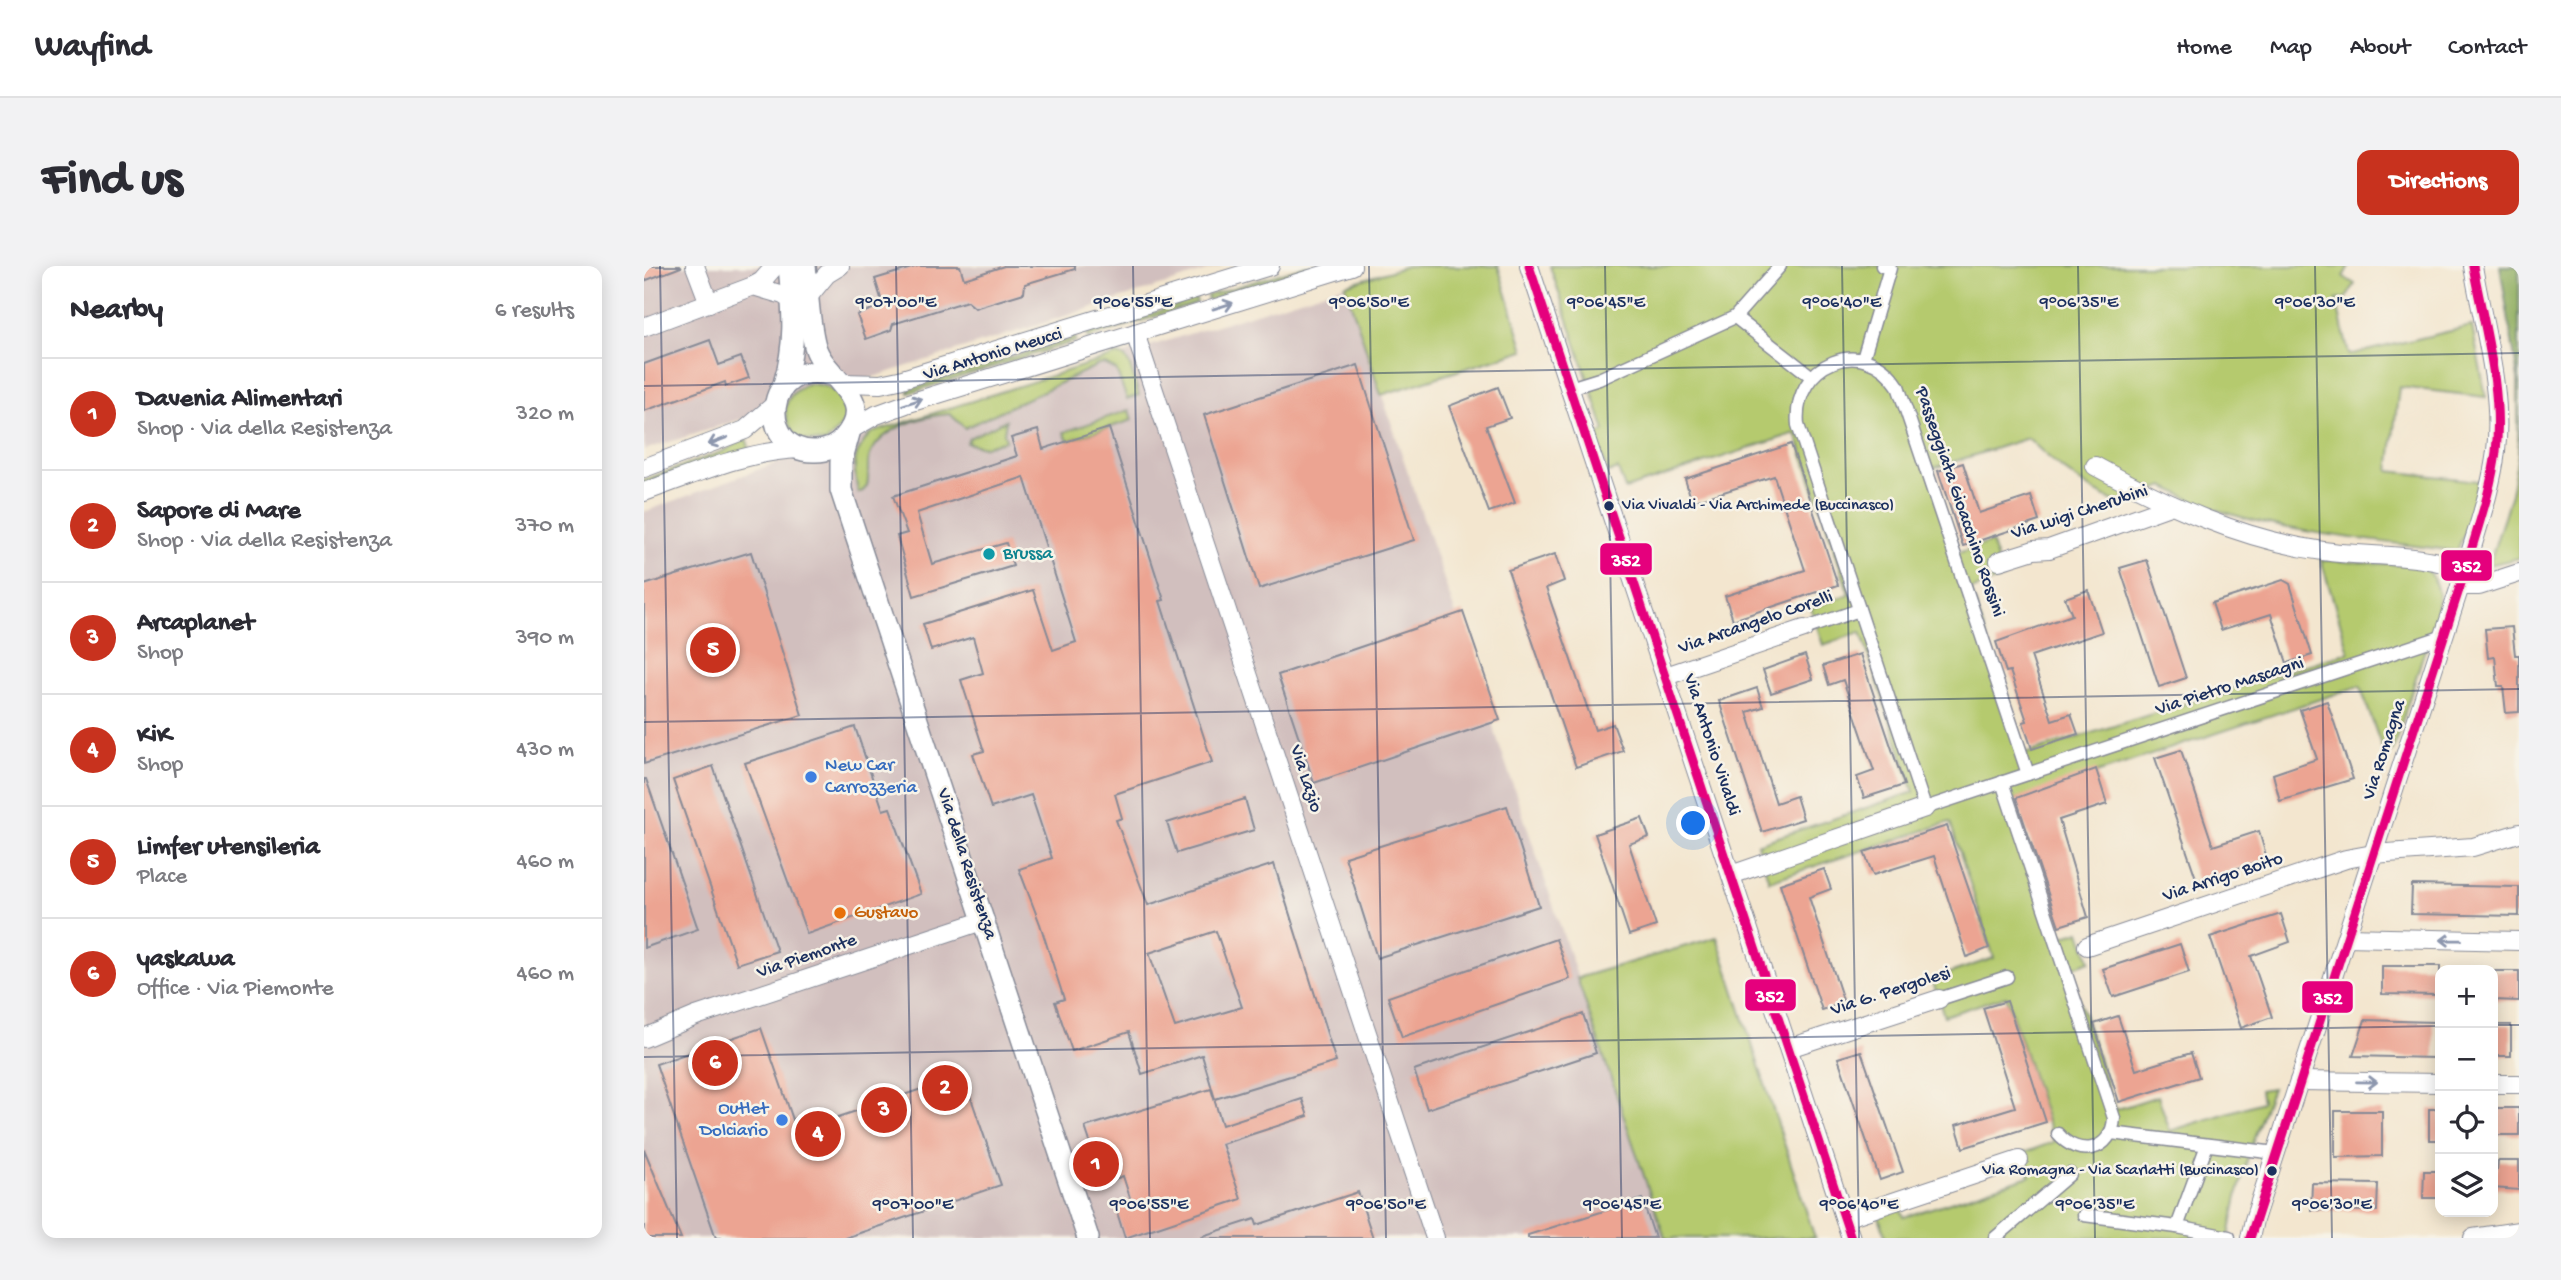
<!DOCTYPE html>
<html lang="en">
<head>
<meta charset="utf-8">
<style>
	:root { --surface:#fff; --page:#f2f2f3; --text:#2b2b33; --muted:#7c7c81; --line:#e1e1e2; --accent:#c8321e }
	body { margin:0; font-family:"Gochi Hand",sans-serif; background:var(--page); color:var(--text) }
	.controls { position:absolute; right:21px; bottom:21px; display:grid; overflow:hidden; border-radius:14px; box-shadow:0 4px 18px #0003 }
	.controls button { width:63px; height:63px; display:grid; place-items:center; padding:0; border:0; border-bottom:2px solid var(--line); background:var(--surface); color:var(--text); font:35px sans-serif }
	.you { position:absolute; left:1050px; top:558px; width:24px; height:24px; margin:-18px; border:5px solid #fff; border-radius:50%; background:#1a73e8; box-shadow:0 0 0 10px #1a73e833 }
	.badge { display:grid; place-items:center; width:46px; height:46px; border-radius:50%; background:var(--accent); color:#fff; font-size:23px; font-weight:700 }
	.pin { position:absolute; translate:-50% -50%; border:4px solid #fff; box-shadow:0 2px 7px #0006 }
	.list { margin:0; padding:0; list-style:none }
	h2 { display:flex; justify-content:space-between; align-items:center; height:91px; margin:0; padding:0 28px; font-size:30px }
	h2 small { font-size:23px; font-weight:400; color:var(--muted) }
	.list li { display:grid; grid-template-columns:46px 1fr auto; gap:21px; align-items:center; box-sizing:border-box; height:112px; padding:0 28px; border-top:2px solid var(--line) }
	.list b { display:block; font-size:26px; white-space:nowrap }
	.list p { margin:0; font-size:23px; white-space:nowrap; color:var(--muted) }
	.list em { font-size:23px; font-style:normal; color:var(--muted) }
	.icon { flex:none; width:38px; height:38px; fill:none; stroke:currentColor; stroke-width:2; stroke-linecap:round; stroke-linejoin:round }
	.map { position:relative; flex:none; width:1875px; height:972px; overflow:hidden; border-radius:14px }
	header { display:flex; align-items:center; gap:42px; box-sizing:border-box; height:98px; padding:0 35px; background:var(--surface); border-bottom:2px solid var(--line) }
	header strong { font-size:33px }
	nav { display:flex; gap:38px; margin-inline-start:auto; font-size:24px }
	.intro { display:flex; align-items:center; justify-content:space-between; box-sizing:border-box; height:168px; padding:0 42px }
	h1 { margin:0; font-size:49px }
	.button { padding:18px 32px; border-radius:14px; background:var(--accent); color:#fff; font-size:24px; font-weight:700 }
	main { display:flex; gap:42px; padding:0 42px }
	aside { flex:1; background:var(--surface); border-radius:14px; box-shadow:0 4px 18px #0003 }
	.map>svg:first-child { display:block }
</style>
</head>
<body>
<header>
<strong>Wayfind</strong>
<nav><a>Home</a><a>Map</a><a>About</a><a>Contact</a></nav>
</header>
<div class="intro"><h1>Find us</h1><a class="button">Directions</a></div>
<main>
<aside>
<h2>Nearby<small>6 results</small></h2>
<ul class="list">
<li><span class="badge">1</span><div><b>Davenia Alimentari</b><p>Shop · Via della Resistenza</p></div><em>320 m</em></li>
<li><span class="badge">2</span><div><b>Sapore di Mare</b><p>Shop · Via della Resistenza</p></div><em>370 m</em></li>
<li><span class="badge">3</span><div><b>Arcaplanet</b><p>Shop</p></div><em>390 m</em></li>
<li><span class="badge">4</span><div><b>KiK</b><p>Shop</p></div><em>430 m</em></li>
<li><span class="badge">5</span><div><b>Limfer utensileria</b><p>Place</p></div><em>460 m</em></li>
<li><span class="badge">6</span><div><b>yaskawa</b><p>Office · Via Piemonte</p></div><em>460 m</em></li>
</ul>
</aside>
<div class="map">
<svg width="1875" height="972" viewBox="0 0 1875 972">
	<rect width="100%" height="100%" fill="#f7f3e8"/>
	<filter id="ink" filterUnits="userSpaceOnUse"><feTurbulence type="fractalNoise" baseFrequency=".0143" numOctaves="2"/><feDisplacementMap in="SourceGraphic" scale="14" xChannelSelector="R" yChannelSelector="G"/><feConvolveMatrix kernelMatrix="1 2 1 2 8 2 1 2 1" color-interpolation-filters="sRGB"/></filter>
	<filter id="wash" filterUnits="userSpaceOnUse"><feTurbulence type="fractalNoise" baseFrequency=".00686" numOctaves="4" result="noise"/><feDisplacementMap in="SourceGraphic" scale="28" xChannelSelector="R" yChannelSelector="G"/><feGaussianBlur stdDeviation="1.57" result="paint"/><feColorMatrix in="noise" values="0 0 0 0 0 0 0 0 0 0 0 0 0 0 0 0 0 1.4 0 .05"/><feComposite in="paint" operator="in"/></filter>
	<g filter="url(#wash)">
		<rect width="100%" height="100%" fill="#f3e6cf"/>
		<g fill="#d1bfbe">
			<polygon points="0,0 578,0 0,184"/>
			<polygon points="701,19 1021,972 0,972 0,246 124,200"/>
		</g>
		<g fill="#b5ca6e" stroke="#687c66" stroke-width="2">
			<polygon points="661,0 674,0 564,34 563,30"/>
			<polygon points="763,0 854,0 880,84 737,129 701,19"/>
			<path d="M906 0H1705L1699 11 1711 18 1702 32 1692 34 1705 89 1828 60 1842 131 1755 121 1745 205 1834 215 1825 256 1813 285C1728 274 1639 268 1559 239 1546 234 1533 226 1520 220L1474 237C1439 222 1410 198 1384 172L1287 203 1314 287 1347 276 1359 312 1327 324 1381 488 1705 386 1677 294 1777 300C1792 309 1797 329 1793 345L1749 484 1740 488 1716 420 1367 535 1414 672 1436 665 1446 695 1425 703 1471 844 1514 830 1526 865 1618 836 1616 824 1628 822C1609 872 1593 920 1585 972H1242L1234 948 1256 941 1260 951 1386 910 1379 887 1410 876 1362 730 1300 750 1288 713 1350 692 1306 556 1125 615 1113 578 1270 526 1217 366 1179 379 1167 342 1205 328 1152 167 981 223 974 203 964 207 951 169 961 165Z"/>
			<polygon points="552,33 553,37 444,72 443,68"/>
			<polygon points="431,71 432,75 265,127 265,123"/>
			<path d="M473 89 481 91 486 100 495 129 483 133 472 104 461 98 454 99 321 162 306 148C278 150 238 161 226 189 220 204 231 222 214 227 209 198 207 190 227 167Z"/>
			<polygon points="1874,115 1875,119 1875,292 1845,299 1867,228 1874,188"/>
			<path d="M163 118C188 117 203 131 201 156L182 177 154 173C137 151 135 132 163 118Z"/>
			<polygon points="485,144 488,154 424,175 420,166"/>
			<polygon points="362,154 360,167 362,174 340,181 323,177 325,172"/>
			<polygon points="102,172 106,184 0,218 0,214 80,185"/>
			<polygon points="1073,671 1171,972 1021,972 933,712"/>
		</g>
		<polygon fill="#90ae61" stroke="#566e60" stroke-width="2" points="1856,0 1875,0 1875,119"/>
		<g id="blocks">
			<g fill="#eca492" fill-rule="evenodd">
				<polygon points="0,0 36,0 37,1 0,15"/>
				<polygon points="274,0 316,0 320,13 360,0 431,0 431,3 381,18 380,27 331,42 323,35 249,58 247,64 222,73 213,49 239,39 231,13"/>
				<polygon points="66,74 75,99 97,91 105,112 82,120 81,116 0,145 0,98"/>
				<polygon points="714,99 770,274 615,323 560,149"/>
				<polygon points="854,121 866,152 842,160 871,237 845,246 805,140"/>
				<path d="M465 162 520 334 516 335 568 496 471 528 478 552 472 554 504 639 630 598 692 796 571 833 558 789 498 808 485 766 428 785 411 736 420 733 396 658 375 603 408 592 387 529 347 542 329 488 340 485 317 414 339 407 329 371 287 384 279 358 389 324 409 384 432 376 380 211 273 247 288 298 362 277 369 300 270 330 253 270 263 267 249 230 373 190 367 172 394 164 399 183ZM572 665 598 741 531 761 505 687Z"/>
				<polygon points="1147,178 1194,319 1089,354 1081,330 1161,304 1130,210 1048,236 1041,213"/>
				<polygon points="1319,197 1335,247 1387,230 1395,255 1319,280 1294,205"/>
				<polygon points="107,286 158,449 0,498 0,319"/>
				<polygon points="911,288 920,315 902,322 951,464 969,458 979,485 932,501 864,304"/>
				<polygon points="1503,294 1542,412 1515,421 1476,302"/>
				<polygon points="1639,314 1646,318 1668,389 1643,397 1627,348 1577,364 1568,337"/>
				<polygon points="1444,324 1458,366 1387,390 1408,454 1427,448 1434,468 1388,483 1379,456 1383,455 1366,405 1362,406 1352,376 1428,349 1421,332"/>
				<polygon points="819,346 856,454 670,517 634,409"/>
				<polygon points="1868,361 1871,389 1875,389 1875,446 1862,447 1859,420 1854,420 1851,391 1844,392 1841,363"/>
				<polygon points="1216,388 1260,519 1220,532 1213,511 1230,505 1199,414 1185,419 1179,400"/>
				<polygon points="1161,389 1169,413 1127,427 1119,404"/>
				<polygon points="1113,422 1119,441 1103,446 1132,537 1152,530 1159,553 1118,566 1075,435"/>
				<polygon points="1683,435 1709,513 1636,535 1629,508 1673,493 1656,444"/>
				<polygon points="211,461 239,544 246,542 277,628 163,668 101,497"/>
				<polygon points="1537,484 1569,580 1615,565 1623,593 1553,615 1511,492"/>
				<polygon points="69,500 133,685 93,698 29,514"/>
				<polygon points="1452,503 1463,538 1415,554 1444,651 1415,660 1372,532"/>
				<polygon points="0,513 2,513 54,663 0,682"/>
				<polygon points="601,533 610,564 533,587 523,557"/>
				<polygon points="863,540 895,640 733,692 701,591"/>
				<polygon points="998,552 1005,571 985,578 1012,660 985,669 951,568"/>
				<polygon points="1303,560 1345,682 1323,691 1290,590 1229,609 1220,586"/>
				<polygon points="1180,603 1187,623 1165,631 1200,737 1178,744 1136,618"/>
				<polygon points="1768,619 1875,621 1875,650 1767,648"/>
				<polygon points="1637,648 1646,676 1607,690 1628,751 1597,762 1566,671"/>
				<polygon points="912,673 926,713 758,771 744,731"/>
				<polygon points="1536,678 1545,706 1469,731 1459,703"/>
				<polygon points="1738,700 1796,700 1796,729 1738,728"/>
				<polygon points="1849,705 1875,705 1875,735 1849,734"/>
				<polygon points="1363,735 1402,856 1319,882 1312,859 1371,841 1339,742"/>
				<polygon points="939,748 952,787 783,843 770,804"/>
				<polygon points="1474,750 1492,804 1547,787 1555,811 1475,836 1450,758"/>
				<polygon points="1721,754 1790,756 1790,792 1709,790"/>
				<rect x="1849" y="759" width="18" height="31"/>
				<polygon points="117,762 153,865 319,809 357,919 201,972 72,972 12,798"/>
				<polygon points="1217,785 1259,906 1236,914 1194,792"/>
				<polygon points="567,823 578,859 658,833 664,850 578,878 597,933 481,972 471,940 487,935 479,910 460,917 441,861"/>
				<rect x="1851" y="842" width="24" height="27"/>
				<rect x="1785" y="843" width="11" height="31"/>
				<polygon points="1691,845 1738,845 1738,890 1691,891"/>
				<polygon points="0,883 37,972 0,972"/>
				<polygon points="1854,895 1875,895 1875,924 1849,922 1849,904 1853,904"/>
				<polygon points="1780,905 1796,905 1796,932 1779,932"/>
				<polygon points="1668,917 1734,918 1733,945 1667,944"/>
				<polygon points="714,926 729,972 559,972 558,970 611,953 613,959"/>
				<polygon points="998,933 1011,972 884,972 884,969"/>
			</g>
		</g>
	</g>
	<g filter="url(#ink)">
		<use href="#blocks" fill-opacity="0" stroke="#878a96" stroke-width="2"/>
		<g fill="none" stroke-linecap="round" stroke-linejoin="round">
			<defs>
				<g id="pedestrian">
					<polyline points="1091,51 1168,111"/>
					<polyline points="1219,93 1246,2 1238,0"/>
					<polyline points="926,122 955,113 1091,51 1136,0"/>
					<polyline points="1160,363 1215,344"/>
					<path d="M1384 508 1254 120C1220 67 1148 97 1154 159L1281 542 1800 370"/>
					<path d="M1358 516 1470 852C1468 886 1434 892 1414 868"/>
					<polyline points="1295,733 1363,711"/>
					<polyline points="1467,867 1632,887"/>
					<polyline points="1440,949 1533,961 1585,971"/>
					<polyline points="1533,961 1563,879"/>
					<polyline points="1351,972 1426,908"/>
				</g>
				<g id="minor">
					<polyline points="51,0 65,37"/>
					<polyline points="885,0 1207,972"/>
					<polyline points="109,20 139,29 149,35"/>
					<polyline points="164,31 183,8 196,0"/>
					<polyline points="0,61 109,20 118,15 131,0"/>
					<polyline points="491,67 791,972"/>
					<polyline points="199,117 236,118 255,114 626,0"/>
					<polyline points="206,164 232,149 262,138 708,0"/>
					<path d="M1451 200C1523 239 1598 274 1679 285 1726 292 1777 285 1821 305"/>
					<polyline points="0,202 101,164 130,139"/>
					<path d="M0 226C51 208 101 185 156 183"/>
					<polyline points="1355,295 1390,284 1405,283 1528,239"/>
					<polyline points="1816,320 1835,320 1875,307"/>
					<polyline points="1022,410 1160,363"/>
					<polyline points="1087,609 1281,542"/>
					<polyline points="1702,671 1875,675"/>
					<polyline points="1443,680 1702,593 1729,588 1829,581 1875,567"/>
					<polyline points="0,772 52,750 341,654"/>
					<polyline points="1145,782 1295,733"/>
					<polyline points="1655,815 1796,817"/>
					<polyline points="1849,818 1875,818"/>
					<polyline points="1201,952 1375,894"/>
					<path d="M1606 972 1610 954 1821 305C1832 265 1847 226 1852 185 1859 123 1839 61 1829 0"/>
					<polyline points="1829,972 1875,965"/>
				</g>
				<g id="tertiary">
					<path d="M161 0C164 26 164 55 171 80 180 113 235 132 200 172 193 180 183 185 172 185 113 188 117 90 188 109"/>
					<path d="M140 118C153 76 149 43 145 0"/>
					<polyline points="206,164 197,196 197,224 444,972"/>
				</g>
			</defs>
			<use href="#pedestrian" stroke="#878a96" stroke-width="15"/>
			<use href="#minor" stroke="#878a96" stroke-width="20"/>
			<use href="#tertiary" stroke="#878a96" stroke-width="24"/>
			<use href="#pedestrian" stroke="#fff" stroke-width="12"/>
			<use href="#minor" stroke="#fff" stroke-width="18"/>
			<use href="#tertiary" stroke="#fff" stroke-width="21"/>
			<defs>
				<g id="bus-1">
					<polyline points="885,0 1207,972"/>
					<path d="M1606 972 1821 305C1832 266 1847 226 1852 186 1859 123 1840 61 1829 0"/>
				</g>
			</defs>
			<use href="#bus-1" stroke="#f7f3e8" stroke-width="14"/>
			<use href="#bus-1" stroke="#e5007d" stroke-width="9"/>
		</g>
		<defs><path id="oneway-shaft" d="M-6 0H5M1.5-3L5.5 0L1.5 3" fill="none" stroke-width="1.6" stroke-linecap="round" stroke-linejoin="round" transform="scale(1.75)"/></defs>
		<g stroke="#8d97ae">
			<use href="#oneway-shaft" transform="translate(579 40) rotate(-17)"/>
			<use href="#oneway-shaft" transform="translate(268 136) rotate(-18)"/>
			<use href="#oneway-shaft" transform="translate(74 175) rotate(159)"/>
			<use href="#oneway-shaft" transform="translate(1807 674) rotate(-179)"/>
			<use href="#oneway-shaft" transform="translate(1723 816) rotate(1)"/>
		</g>
	</g>
	<path fill="none" stroke="#1b2f5e" stroke-width="2" stroke-opacity="0.45" d="M16 0 33 972M252 0 269 972M489 0 506 972M725 0 742 972M961 0 978 972M1198 0 1215 972M1434 0 1451 972M1671 0 1688 972M0 120 1875 87M0 456 1875 423M1849 759H1875M0 791 1796 760"/>
	<g fill="#1b2f5e" stroke="#f7f3e8" stroke-width="2.5">
		<circle cx="965" cy="240" r="6"/>
		<circle cx="1628" cy="905" r="6"/>
	</g>
	<circle fill="#0f9aa8" stroke="#f7f3e8" stroke-width="2.5" cx="345" cy="288" r="7"/>
	<g fill="#3f7fe0" stroke="#f7f3e8" stroke-width="2.5">
		<circle cx="167" cy="511" r="7"/>
		<circle cx="138" cy="854" r="7"/>
	</g>
	<circle fill="#e8710a" stroke="#f7f3e8" stroke-width="2.5" cx="196" cy="647" r="7"/>
	<g text-anchor="middle" dominant-baseline="central" stroke-width="5" stroke-linejoin="round" paint-order="stroke">
		<g font-size="17" fill="#1b2f5e" stroke="#f7f3e8" text-anchor="start">
			<text x="978" y="240">Via Vivaldi - Via Archimede (Buccinasco)</text>
			<text x="1615" y="905" text-anchor="end">Via Romagna - Via Scarlatti (Buccinasco)</text>
		</g>
		<g font-size="19" fill="#1b2f5e" stroke="#f7f3e8">
			<text transform="translate(349 89) rotate(-17)">Via Antonio Meucci</text>
			<text transform="translate(1315 236) rotate(71)">Passeggiata Gioacchino Rossini</text>
			<text transform="translate(1436 247) rotate(-18)">Via Luigi Cherubini</text>
			<text transform="translate(1112 357) rotate(-19)">Via Arcangelo Corelli</text>
			<text transform="translate(1586 421) rotate(-18)">Via Pietro Mascagni</text>
			<text transform="translate(1067 479) rotate(72)">Via Antonio Vivaldi</text>
			<text transform="translate(1741 484) rotate(-72)">Via Romagna</text>
			<text transform="translate(661 513) rotate(72)">Via Lazio</text>
			<text transform="translate(322 598) rotate(72)">Via della Resistenza</text>
			<text transform="translate(1579 612) rotate(-18)">Via Arrigo Boito</text>
			<text transform="translate(163 691) rotate(-19)">Via Piemonte</text>
			<text transform="translate(1247 726) rotate(-18)">Via G. Pergolesi</text>
		</g>
		<g font-size="19" fill="#0d838f" stroke="#f7f3e8" text-anchor="start">
			<text x="359" y="288">Brussa</text>
		</g>
		<g font-size="19" fill="#366cbe" stroke="#f7f3e8" text-anchor="start">
			<text x="181" y="500">New Car<tspan x="181" dy="22">Carrozzeria</tspan></text>
			<text x="124" y="843" text-anchor="end">Outlet<tspan x="124" dy="22">Dolciario</tspan></text>
		</g>
		<g font-size="19" fill="#c56008" stroke="#f7f3e8" text-anchor="start">
			<text x="210" y="647">Gustavo</text>
		</g>
	</g>
	<g font-size="18" text-anchor="middle" fill="#1b2f5e" stroke="#f7f3e8" stroke-width="5" stroke-linejoin="round" paint-order="stroke">
		<text x="252" y="41">9°07'00"E</text>
		<text x="489" y="41">9°06'55"E</text>
		<text x="725" y="41">9°06'50"E</text>
		<text x="962" y="41">9°06'45"E</text>
		<text x="1198" y="41">9°06'40"E</text>
		<text x="1435" y="41">9°06'35"E</text>
		<text x="1671" y="41">9°06'30"E</text>
		<text x="269" y="943">9°07'00"E</text>
		<text x="505" y="943">9°06'55"E</text>
		<text x="742" y="943">9°06'50"E</text>
		<text x="978" y="943">9°06'45"E</text>
		<text x="1215" y="943">9°06'40"E</text>
		<text x="1451" y="943">9°06'35"E</text>
		<text x="1688" y="943">9°06'30"E</text>
	</g>
	<g stroke="#f7f3e8" stroke-width="2.5">
		<rect x="955" y="276" width="54" height="34" rx="7" fill="#e5007d"/>
		<rect x="1796" y="283" width="53" height="33" rx="7" fill="#e5007d"/>
		<rect x="1100" y="712" width="53" height="34" rx="7" fill="#e5007d"/>
		<rect x="1657" y="714" width="53" height="34" rx="7" fill="#e5007d"/>
	</g>
	<g font-size="19" text-anchor="middle" font-weight="bold" fill="#fff">
		<text x="982" y="300">352</text>
		<text x="1823" y="306">352</text>
		<text x="1126" y="736">352</text>
		<text x="1684" y="738">352</text>
	</g>
</svg>
<div class="controls">
<button>+</button>
<button>−</button>
<button><svg class="icon" aria-label="locate" viewBox="0 0 24 24"><circle cx="12" cy="12" r="6"/><path d="M12 2v4M12 18v4M2 12h4M18 12h4"/></svg></button>
<button><svg class="icon" aria-label="layers" viewBox="0 0 24 24"><path d="M12 4l9 5-9 5-9-5zM3 14l9 5 9-5"/></svg></button>
</div>
<div class="you"></div>
<div class="pin badge" style="left:452px;top:898px">1</div>
<div class="pin badge" style="left:301px;top:822px">2</div>
<div class="pin badge" style="left:240px;top:844px">3</div>
<div class="pin badge" style="left:174px;top:868px">4</div>
<div class="pin badge" style="left:69px;top:384px">5</div>
<div class="pin badge" style="left:71px;top:797px">6</div>
</div>
</main>
</body>
</html>
